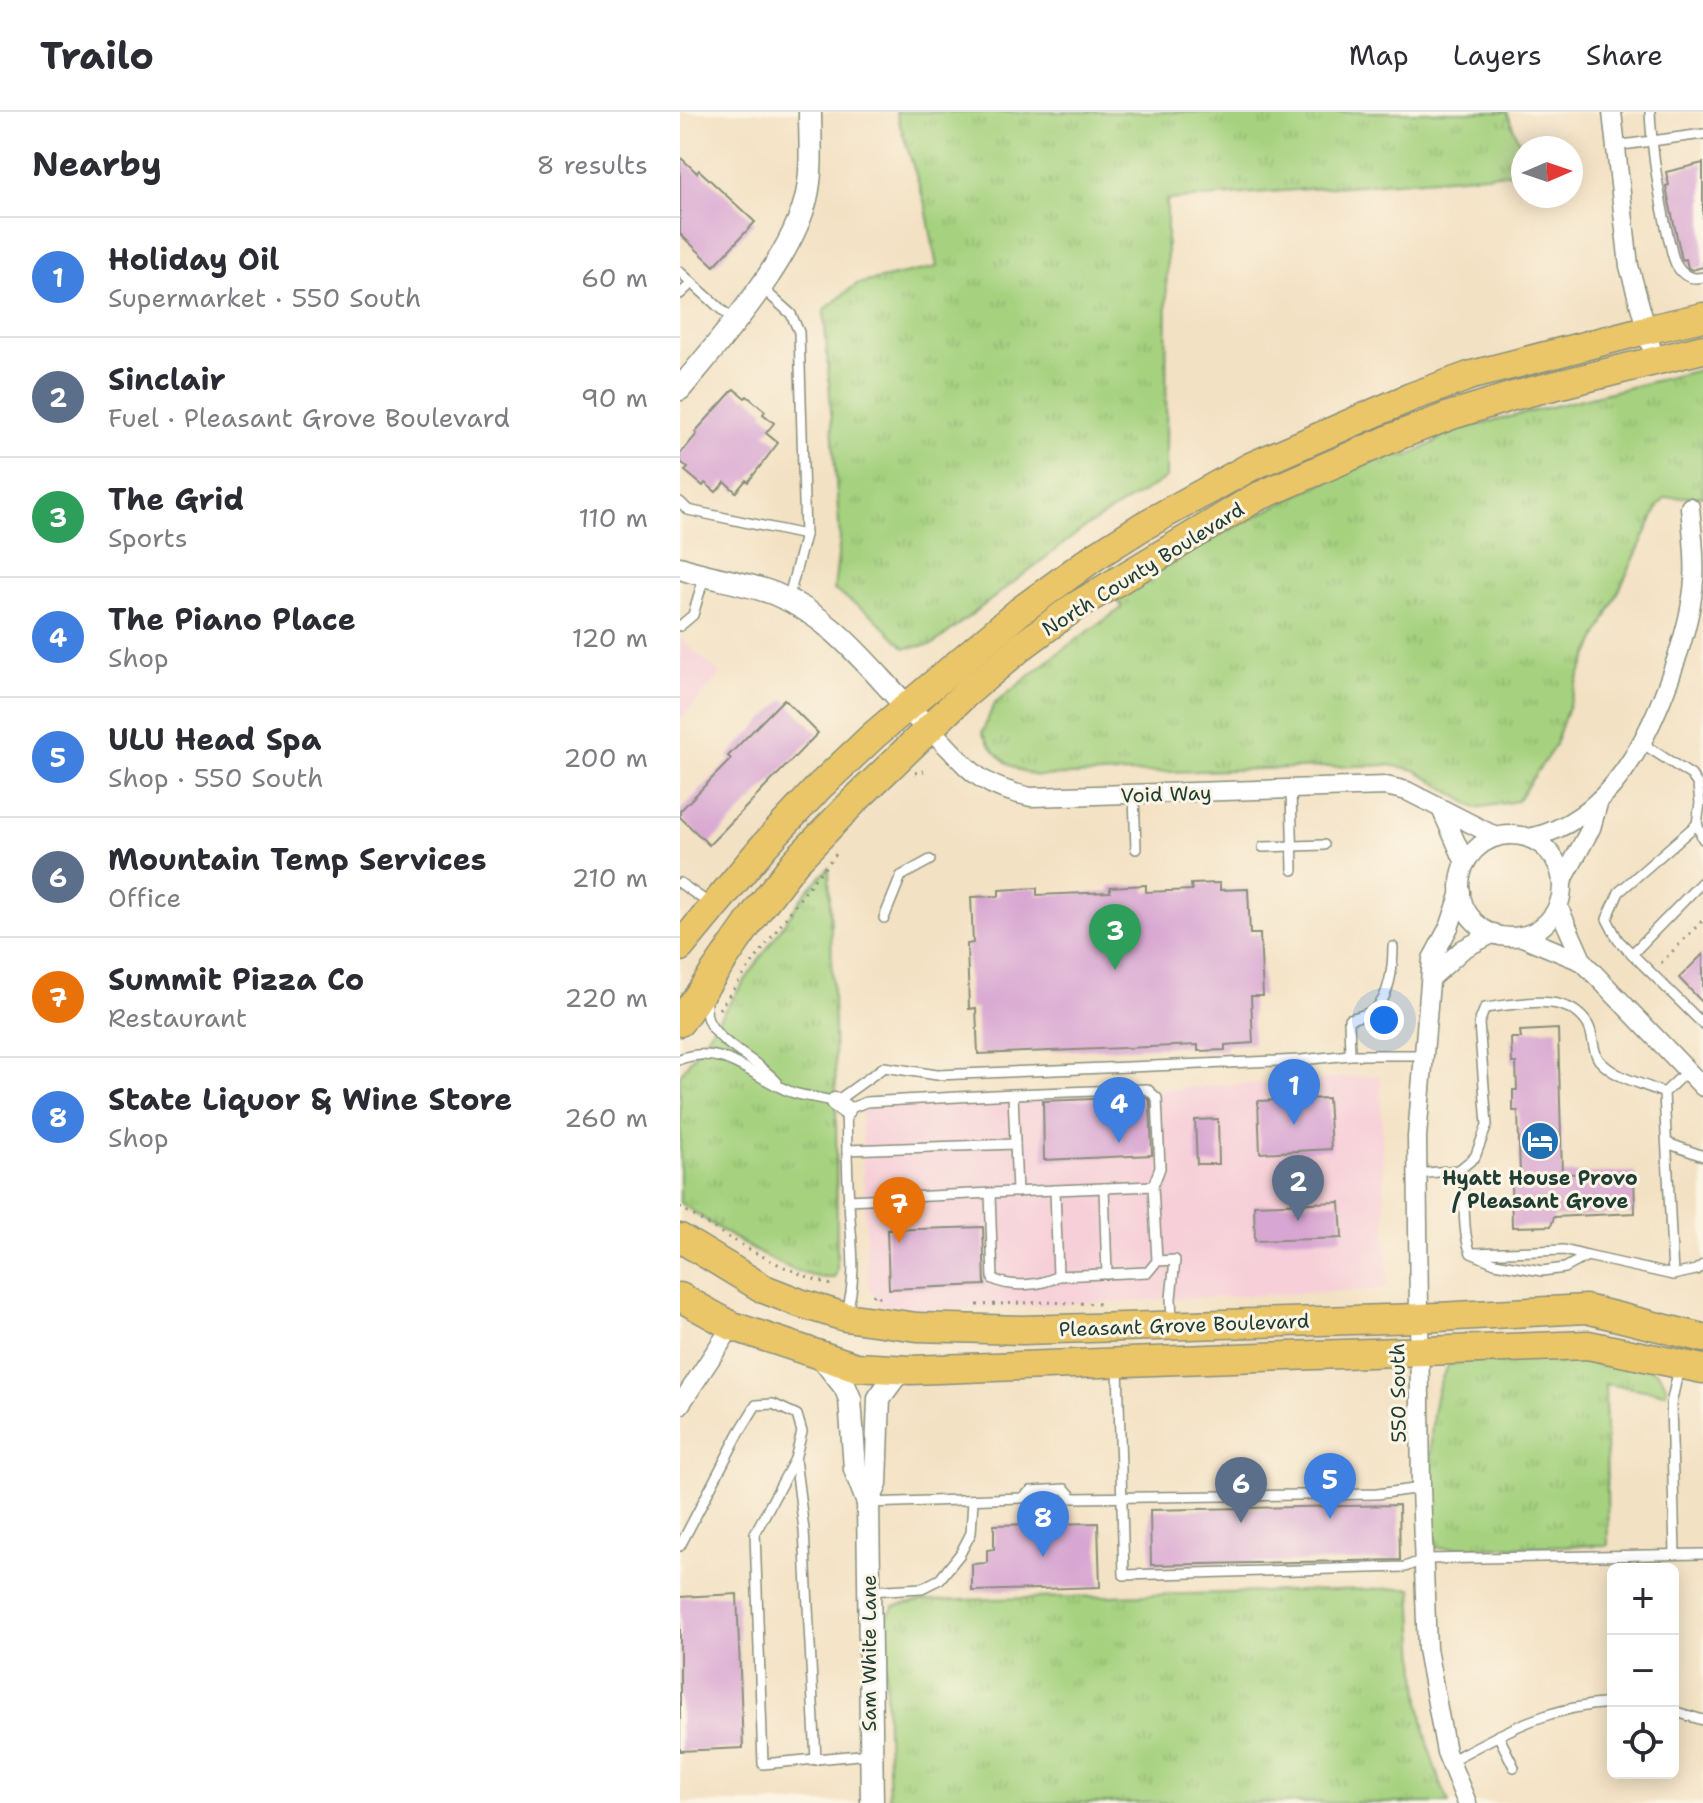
<!DOCTYPE html>
<html lang="en">
<head>
<meta charset="utf-8">
<style>
	:root { --surface:#fff; --page:#f7f7f7; --text:#2b2b33; --muted:#7c7c81; --line:#e1e1e2; --accent:#1f6fb2 }
	body { margin:0; font-family:"Shantell Sans",sans-serif; background:var(--page); color:var(--text) }
	.controls { position:absolute; right:24px; bottom:24px; display:grid; overflow:hidden; border-radius:12px; box-shadow:0 4px 20px #0003 }
	.controls button { width:72px; height:72px; display:grid; place-items:center; padding:0; border:0; border-bottom:2px solid var(--line); background:var(--surface); color:var(--text); font:40px sans-serif }
	.compass { position:absolute; left:831px; top:24px; width:72px; height:72px; border-radius:50%; background:var(--surface); box-shadow:0 4px 20px #0003; rotate:88deg }
	.you { position:absolute; left:704px; top:908px; width:28px; height:28px; margin:-20px; border:6px solid #fff; border-radius:50%; background:#1a73e8; box-shadow:0 0 0 12px #1a73e833 }
	.badge { display:grid; place-items:center; width:52px; height:52px; border-radius:50%; background:var(--accent); color:#fff; font-size:26px; font-weight:700 }
	.pin { position:absolute; translate:-50% -66px; filter:drop-shadow(0 2px 4px #0008) }
	.pin::after { content:''; position:absolute; top:42px; width:28px; height:24px; background:inherit; clip-path:polygon(0 0,100% 0,50% 100%) }
	.list { margin:0; padding:0; list-style:none }
	h2 { display:flex; justify-content:space-between; align-items:center; height:104px; margin:0; padding:0 32px; font-size:34px }
	h2 small { font-size:26px; font-weight:400; color:var(--muted) }
	.list li { display:grid; grid-template-columns:52px 1fr auto; gap:24px; align-items:center; box-sizing:border-box; height:120px; padding:0 32px; border-top:2px solid var(--line) }
	.list b { display:block; font-size:30px; white-space:nowrap }
	.list p { margin:0; font-size:26px; white-space:nowrap; color:var(--muted) }
	.list em { font-size:26px; font-style:normal; color:var(--muted) }
	.icon { flex:none; width:44px; height:44px; fill:none; stroke:currentColor; stroke-width:2; stroke-linecap:round; stroke-linejoin:round }
	.map { position:relative; flex:none; width:1023px; height:1691px; overflow:hidden }
	header { display:flex; align-items:center; gap:48px; box-sizing:border-box; height:112px; padding:0 40px; background:var(--surface); border-bottom:2px solid var(--line) }
	header strong { font-size:38px }
	nav { display:flex; gap:44px; margin-inline-start:auto; font-size:28px }
	main { display:flex }
	aside { flex:1; background:var(--surface) }
	.map>svg:first-child { display:block }
</style>
</head>
<body>
<header>
<strong>Trailo</strong>
<nav><a>Map</a><a>Layers</a><a>Share</a></nav>
</header>
<main>
<aside>
<h2>Nearby<small>8 results</small></h2>
<ul class="list">
<li><span class="badge" style="background:#3f7fe0">1</span><div><b>Holiday Oil</b><p>Supermarket · 550 South</p></div><em>60 m</em></li>
<li><span class="badge" style="background:#5c6f8a">2</span><div><b>Sinclair</b><p>Fuel · Pleasant Grove Boulevard</p></div><em>90 m</em></li>
<li><span class="badge" style="background:#2e9e5b">3</span><div><b>The Grid</b><p>Sports</p></div><em>110 m</em></li>
<li><span class="badge" style="background:#3f7fe0">4</span><div><b>The Piano Place</b><p>Shop</p></div><em>120 m</em></li>
<li><span class="badge" style="background:#3f7fe0">5</span><div><b>ULU Head Spa</b><p>Shop · 550 South</p></div><em>200 m</em></li>
<li><span class="badge" style="background:#5c6f8a">6</span><div><b>Mountain Temp Services</b><p>Office</p></div><em>210 m</em></li>
<li><span class="badge" style="background:#e8710a">7</span><div><b>Summit Pizza Co</b><p>Restaurant</p></div><em>220 m</em></li>
<li><span class="badge" style="background:#3f7fe0">8</span><div><b>State Liquor &amp; Wine Store</b><p>Shop</p></div><em>260 m</em></li>
</ul>
</aside>
<div class="map">
<svg width="1023" height="1691" viewBox="0 0 1023 1691">
	<defs>
		<pattern id="grass-tufts" width="24" height="20" patternUnits="userSpaceOnUse" patternTransform="scale(2)"><rect width="24" height="20" fill="#a6d27f"/><path d="M3 7l-1-3M5 7V3M7 7l1-3M15 17l-1-3M17 17v-4M19 17l1-3" fill="none" stroke="#8eb56e"/></pattern>
	</defs>
	<rect width="100%" height="100%" fill="#fcf5e5"/>
	<filter id="ink" filterUnits="userSpaceOnUse"><feTurbulence type="fractalNoise" baseFrequency=".0125" numOctaves="2"/><feDisplacementMap in="SourceGraphic" scale="16" xChannelSelector="R" yChannelSelector="G"/><feConvolveMatrix kernelMatrix="1 2 1 2 8 2 1 2 1" color-interpolation-filters="sRGB"/></filter>
	<filter id="wash" filterUnits="userSpaceOnUse"><feTurbulence type="fractalNoise" baseFrequency=".006" numOctaves="4" result="noise"/><feDisplacementMap in="SourceGraphic" scale="32" xChannelSelector="R" yChannelSelector="G"/><feGaussianBlur stdDeviation="1.8" result="paint"/><feColorMatrix in="noise" values="0 0 0 0 0 0 0 0 0 0 0 0 0 0 0 0 0 1.4 0 .05"/><feComposite in="paint" operator="in"/></filter>
	<g filter="url(#wash)">
		<rect width="100%" height="100%" fill="#f3e1c3"/>
		<g fill="#f6cfd8">
			<polygon points="0,526 40,562 0,609"/>
			<polygon points="700,963 708,1177 258,1198 219,1196 199,1192 188,1175 181,997"/>
		</g>
		<g fill="url(#grass-tufts)" stroke="#62885a" stroke-width="2">
			<polygon points="216,0 827,0 843,39 843,60 487,88 486,366 404,416 252,533 225,536 193,504 154,478 160,427 144,198 177,172 257,155 246,95"/>
			<path d="M1023 257V384L985 386 979 393 900 562 874 635 837 689 796 696 735 658 709 653 358 664C332 660 315 644 302 621L314 592 390 532 442 496 436 485 520 433 625 379 707 343 728 344 756 330 765 321Z"/>
			<path d="M149 756 156 984 157 1159 154 1166C110 1169 37 1115 0 1091V963L126 780Z"/>
			<path d="M860 1246 969 1256C981 1261 984 1266 987 1279L985 1281 925 1272 928 1433 756 1436C753 1388 740 1289 771 1250Z"/>
			<path d="M732 1476C736 1552 736 1621 769 1691H209L204 1510 214 1494 242 1489Z"/>
		</g>
		<g id="blocks">
			<g fill="#d8a6d2">
				<polygon points="0,45 17,61 19,58 75,110 34,154 0,122"/>
				<polygon points="1023,51 1023,155 1012,158 1008,156 1006,147 1002,148 987,80 986,74 989,73 986,60"/>
				<polygon points="54,277 65,286 67,284 85,299 83,302 94,311 86,321 98,331 68,370 66,368 56,380 45,370 36,380 25,371 23,374 5,359 8,356 0,349 0,342 17,322 15,320"/>
				<polygon points="104,587 138,621 29,733 0,705 0,699 51,647 48,644"/>
				<polygon points="540,771 540,778 568,777 570,822 580,822 583,884 571,884 573,931 545,933 545,938 518,939 518,933 298,942 296,896 289,897 287,832 293,831 291,785 319,784 319,778 357,776 357,783 430,780 430,775 466,773 466,780 512,778 511,772"/>
				<polygon points="1023,842 1023,891 999,866"/>
				<polygon points="878,917 882,1062 954,1060 955,1101 874,1105 871,1114 832,1115 831,1070 836,1070 836,1063 840,1063 838,999 833,999 833,978 837,978 836,951 832,951 831,926 841,926 840,919"/>
				<polygon points="465,985 470,989 472,1043 364,1048 363,989"/>
				<polygon points="648,986 651,1037 580,1041 578,989"/>
				<polygon points="538,1007 539,1052 517,1052 515,1008"/>
				<polygon points="660,1090 662,1126 575,1129 574,1093"/>
				<polygon points="303,1115 305,1173 209,1177 207,1118"/>
				<polygon points="719,1393 720,1448 471,1453 470,1398"/>
				<polygon points="418,1411 420,1475 292,1479 292,1452 307,1451 307,1438 314,1437 314,1413"/>
				<polygon points="57,1482 63,1636 0,1639 0,1485"/>
			</g>
		</g>
	</g>
	<g filter="url(#ink)">
		<use href="#blocks" fill-opacity="0" stroke="#898f7c" stroke-width="2"/>
		<g fill="none" stroke-linecap="round" stroke-linejoin="round">
			<defs>
				<g id="service">
					<path d="M970 0C972 42 979 83 988 124 991 134 992 146 997 154 1003 164 1012 168 1023 165"/>
					<polyline points="935,34 1023,22"/>
					<polyline points="0,160 54,209"/>
					<polyline points="82,176 111,202 119,220 125,423 108,488"/>
					<polyline points="0,182 12,171"/>
					<polyline points="0,390 8,398 125,423"/>
					<polyline points="0,514 13,503 24,465"/>
					<polyline points="963,632 1011,663 1018,673 1020,691 1017,712 939,780 927,807 938,828 1023,912"/>
					<polyline points="611,678 613,758"/>
					<polyline points="454,684 456,737"/>
					<polyline points="1017,712 1023,727"/>
					<polyline points="583,735 644,733"/>
					<polyline points="0,771 30,792"/>
					<polyline points="204,806 221,764 250,748"/>
					<polyline points="952,842 1023,769"/>
					<path d="M26 885C26 892 25 904 29 910 40 933 79 949 97 970"/>
					<path d="M670 943 669 907C677 905 687 903 694 898 710 886 713 853 713 835"/>
					<path d="M0 947C44 931 72 965 111 980 125 985 140 985 155 990L204 955 257 963 621 948 670 943H743"/>
					<polyline points="333,982 467,977 477,986 480,1056 473,1074"/>
					<polyline points="987,1031 1023,1044"/>
					<polyline points="167,1038 335,1032"/>
					<path d="M779 1058 795 1045 807 1013 799 911 805 896C838 892 888 879 908 913 914 923 912 939 919 948 936 967 962 971 984 981"/>
					<path d="M737 1062 779 1058C788 1085 780 1115 791 1141L815 1151 862 1159 885 1156 907 1144 993 1163 984 981 1007 959"/>
					<polygon points="473,1074 477,1149 468,1160 378,1164 375,1078"/>
					<polyline points="424,1076 427,1162"/>
					<path d="M310 1081 313 1167C331 1176 361 1174 378 1164"/>
					<polyline points="168,1088 375,1078"/>
					<polyline points="794,1141 884,1138 907,1144"/>
					<polyline points="477,1149 495,1148 491,1186 492,1210"/>
					<polyline points="993,1163 1016,1158 1023,1153"/>
					<path d="M166 1202C178 1165 171 1129 169 1091 167 1060 167 1029 166 998L186 990 333 982 337 1080"/>
					<polyline points="438,1255 444,1463 725,1455 745,1447 1023,1442"/>
					<polyline points="115,1347 124,1418 136,1648"/>
					<polyline points="188,1391 342,1386 351,1379 385,1377 393,1386 697,1382 741,1376"/>
					<polyline points="0,1434 59,1321 76,1293 93,1292 117,1303 122,1320 115,1347 75,1421 83,1652 190,1642"/>
					<polyline points="995,1442 991,1292 999,1256"/>
					<polyline points="189,1479 242,1476 260,1467 280,1442 291,1421 293,1388"/>
					<polyline points="993,1599 1023,1608"/>
					<polyline points="818,1623 834,1655"/>
					<path d="M770 1649C825 1619 869 1594 933 1591"/>
				</g>
				<g id="minor">
					<polyline points="932,0 949,154 975,249"/>
					<path d="M251 618C290 656 294 673 351 685L706 674 727 679 817 725"/>
					<polyline points="762,699 785,751"/>
					<circle cx="831" cy="774" r="51"/>
					<path d="M849 726C931 709 971 623 995 551 1004 525 1012 496 1014 468 1016 444 1012 419 1010 395"/>
					<polyline points="883,768 911,716 919,688"/>
					<polyline points="781,780 770,813 752,847 737,1025 741,1376 747,1537 766,1640 787,1691"/>
					<polyline points="878,794 903,850 1023,975"/>
					<polyline points="840,824 903,850"/>
					<polyline points="751,866 783,837 814,821"/>
					<polyline points="155,990 166,998"/>
					<polyline points="0,1293 52,1214"/>
				</g>
				<g id="tertiary">
					<path d="M0 277C42 226 110 150 126 87 133 59 130 28 130 0"/>
					<path d="M0 456C31 467 65 470 95 482 157 507 193 562 239 607"/>
					<polyline points="140,1243 165,1275 170,1287 175,1357 188,1391 192,1691"/>
					<polyline points="188,1391 196,1372 199,1286 216,1263 231,1258"/>
				</g>
				<g id="primary">
					<polyline points="0,835 83,735 140,674 194,623 340,499 414,445 463,414 570,355 731,285 792,263 966,218 1023,205"/>
					<polyline points="0,910 78,798 115,750 173,690 283,584 342,534 393,496 575,386 717,324 772,303 833,284 1023,237"/>
					<polyline points="0,1126 84,1177 120,1191 165,1205 237,1215 342,1218 739,1206 906,1197 1023,1226"/>
					<polyline points="0,1185 52,1214 176,1255 231,1258 908,1233 1023,1257"/>
				</g>
			</defs>
			<use href="#service" stroke="#898f7c" stroke-width="12"/>
			<use href="#minor" stroke="#898f7c" stroke-width="21"/>
			<use href="#tertiary" stroke="#898f7c" stroke-width="25"/>
			<use href="#primary" stroke="#898f7c" stroke-width="31"/>
			<g stroke="#898f7c" stroke-width="3" stroke-dasharray="2 6" stroke-linecap="butt">
				<polyline points="235,661 244,659"/>
				<polyline points="981,851 1023,808"/>
				<polyline points="39,897 132,770 157,741"/>
				<path d="M0 1095C49 1126 97 1157 152 1173"/>
				<polyline points="193,1184 195,1181 202,1187"/>
				<polyline points="297,1193 364,1190 421,1192"/>
			</g>
			<use href="#service" stroke="#fff" stroke-width="9"/>
			<use href="#minor" stroke="#fff" stroke-width="18"/>
			<use href="#tertiary" stroke="#fff" stroke-width="22"/>
			<use href="#primary" stroke="#ebc669" stroke-width="28"/>
		</g>
	</g>
	<defs>
		<symbol id="hotel-disc" viewBox="-11 -11 22 22"><circle r="9.5" fill="#1f6fb2" stroke="#fcf5e5"/><path d="M-6-4.5h1.5V1H6V5H4.5V3h-9V5H-6ZM-4 0a1.8 1.8 0 1 1 3.6 0ZM.5 0V-2.5h3Q6-2.5 6 0Z" fill="#fff"/></symbol>
	</defs>
	<g fill-rule="evenodd">
		<use href="#hotel-disc" x="838" y="1007" width="44" height="44"/>
	</g>
	<g text-anchor="middle" dominant-baseline="central" stroke-width="6" stroke-linejoin="round" paint-order="stroke">
		<g font-size="20" fill="#1f3d34" stroke="#fcf5e5">
			<text transform="translate(463 457) rotate(-32)">North County Boulevard</text>
			<text transform="translate(486 682) rotate(-2)">Void Way</text>
			<text transform="translate(504 1213) rotate(-2)">Pleasant Grove Boulevard</text>
			<text transform="translate(718 1281) rotate(-91)">550 South</text>
			<text transform="translate(189 1541) rotate(-90)">Sam White Lane</text>
		</g>
		<g font-size="20" font-weight="bold" fill="#1f3d34" stroke="#fcf5e5">
			<text x="860" y="1066">Hyatt House Provo<tspan x="860" dy="23">/ Pleasant Grove</tspan></text>
		</g>
	</g>
</svg>
<div class="controls">
<button>+</button>
<button>−</button>
<button><svg class="icon" aria-label="locate" viewBox="0 0 24 24"><circle cx="12" cy="12" r="6"/><path d="M12 2v4M12 18v4M2 12h4M18 12h4"/></svg></button>
</div>
<svg class="compass" viewBox="-18 -18 36 36"><path d="M0-13l5 13h-10z" fill="#e53935"/><path d="M0 13l5-13h-10z" fill="#7c7c81"/></svg>
<div class="you"></div>
<div class="pin badge" style="left:614px;top:1013px;background:#3f7fe0">1</div>
<div class="pin badge" style="left:618px;top:1109px;background:#5c6f8a">2</div>
<div class="pin badge" style="left:435px;top:858px;background:#2e9e5b">3</div>
<div class="pin badge" style="left:439px;top:1031px;background:#3f7fe0">4</div>
<div class="pin badge" style="left:650px;top:1407px;background:#3f7fe0">5</div>
<div class="pin badge" style="left:561px;top:1411px;background:#5c6f8a">6</div>
<div class="pin badge" style="left:219px;top:1131px;background:#e8710a">7</div>
<div class="pin badge" style="left:363px;top:1445px;background:#3f7fe0">8</div>
</div>
</main>
</body>
</html>
